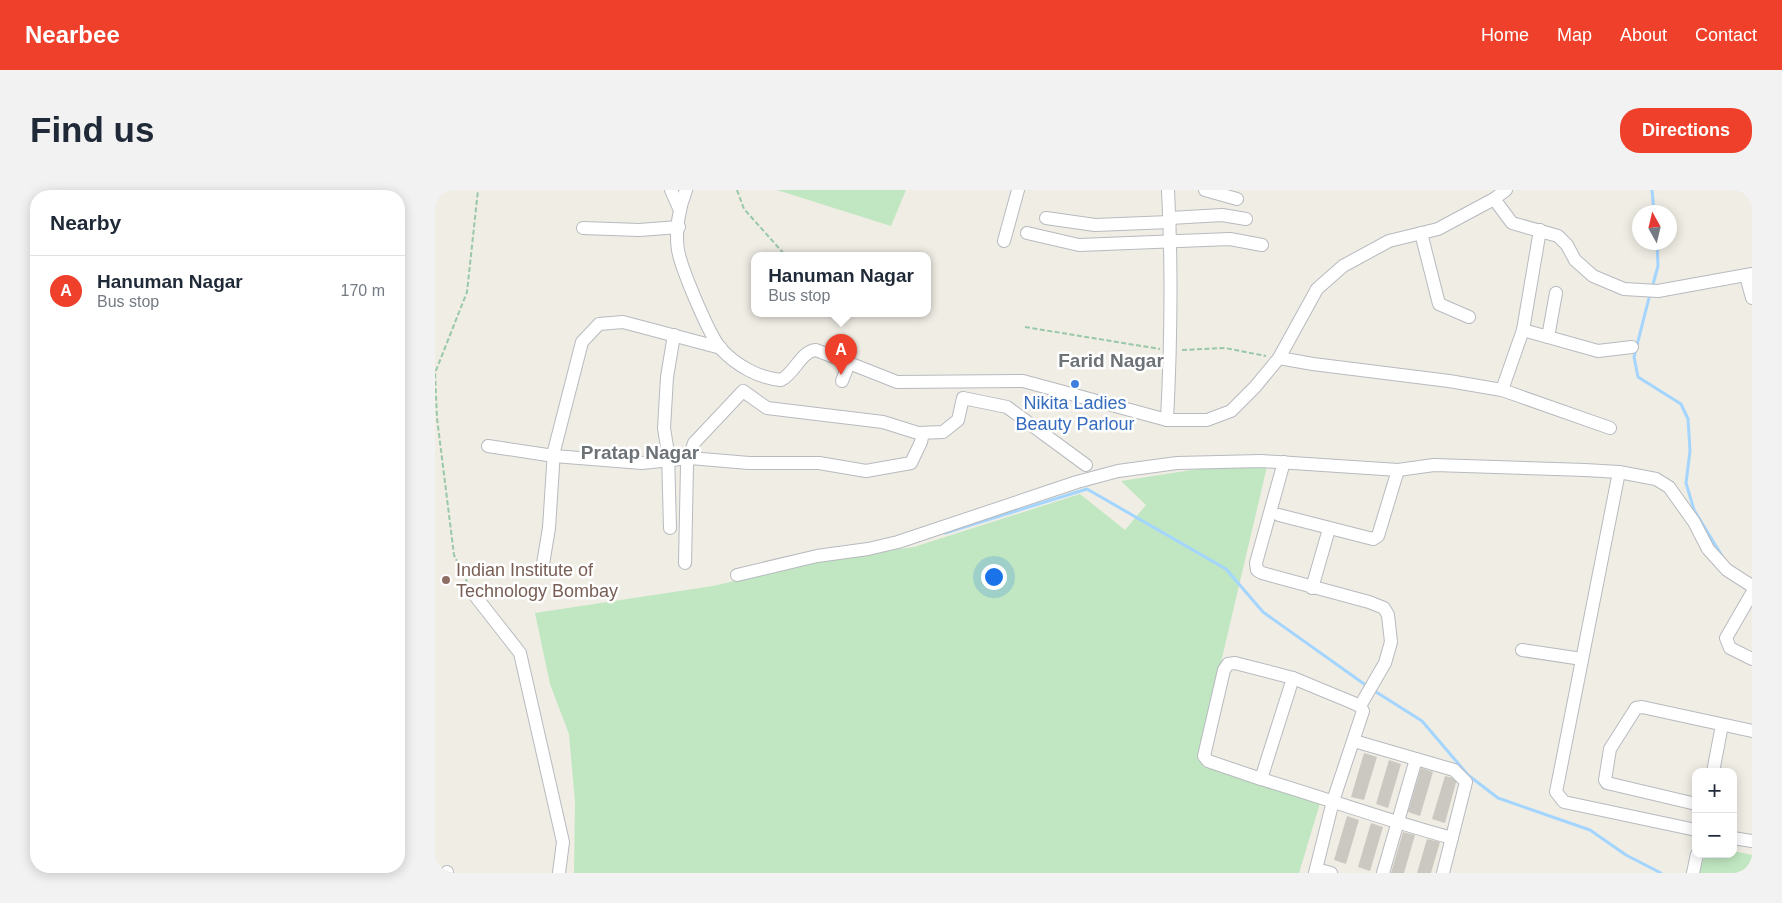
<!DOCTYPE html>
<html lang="en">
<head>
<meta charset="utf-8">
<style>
	:root { --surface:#fff; --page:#f2f2f3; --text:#1f2937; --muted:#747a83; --line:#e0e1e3; --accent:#ee402b }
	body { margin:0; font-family:Helvetica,sans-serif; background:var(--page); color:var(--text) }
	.controls { position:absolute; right:15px; bottom:15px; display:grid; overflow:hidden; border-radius:10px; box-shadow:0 2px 12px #0003 }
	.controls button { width:45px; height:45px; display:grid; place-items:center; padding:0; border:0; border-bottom:1px solid var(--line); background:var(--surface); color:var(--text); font:25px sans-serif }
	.compass { position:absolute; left:1197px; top:15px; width:45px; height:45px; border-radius:50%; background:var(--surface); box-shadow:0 2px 12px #0003; rotate:352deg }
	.you { position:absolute; left:558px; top:386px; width:18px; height:18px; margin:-12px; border:4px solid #fff; border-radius:50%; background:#1a73e8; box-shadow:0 0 0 8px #1a73e833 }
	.badge { display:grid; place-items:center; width:32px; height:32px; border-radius:50%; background:var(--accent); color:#fff; font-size:16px; font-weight:700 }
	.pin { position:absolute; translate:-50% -41px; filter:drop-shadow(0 1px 2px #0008) }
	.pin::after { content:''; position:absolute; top:26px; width:18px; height:15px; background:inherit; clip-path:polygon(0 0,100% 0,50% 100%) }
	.popup { position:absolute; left:316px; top:62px; width:180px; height:65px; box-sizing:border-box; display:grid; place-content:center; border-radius:10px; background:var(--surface); filter:drop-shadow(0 1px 4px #0005); font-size:16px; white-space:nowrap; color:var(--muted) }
	.popup b { font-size:19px; color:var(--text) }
	.popup::after { content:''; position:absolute; left:50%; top:100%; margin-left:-10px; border:10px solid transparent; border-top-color:var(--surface) }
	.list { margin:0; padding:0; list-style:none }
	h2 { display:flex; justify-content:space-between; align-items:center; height:65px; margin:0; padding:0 20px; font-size:21px }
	h2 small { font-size:16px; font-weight:400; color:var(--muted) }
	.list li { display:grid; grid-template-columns:32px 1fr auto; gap:15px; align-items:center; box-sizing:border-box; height:70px; padding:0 20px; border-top:1px solid var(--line) }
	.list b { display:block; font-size:19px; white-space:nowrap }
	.list p { margin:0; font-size:16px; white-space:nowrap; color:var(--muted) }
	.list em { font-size:16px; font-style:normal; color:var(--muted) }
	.map { position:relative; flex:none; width:1317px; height:683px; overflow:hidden; border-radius:20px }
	header { display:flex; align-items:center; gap:30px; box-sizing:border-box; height:70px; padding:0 25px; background:var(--accent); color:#fff }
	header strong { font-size:24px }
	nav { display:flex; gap:28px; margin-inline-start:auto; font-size:18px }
	.intro { display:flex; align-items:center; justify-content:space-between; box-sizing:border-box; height:120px; padding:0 30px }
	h1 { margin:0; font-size:35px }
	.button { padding:12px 22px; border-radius:20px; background:var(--accent); color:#fff; font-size:18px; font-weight:700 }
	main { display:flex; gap:30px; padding:0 30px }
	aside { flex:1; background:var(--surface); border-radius:20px; box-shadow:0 2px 12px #0003 }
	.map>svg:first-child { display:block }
</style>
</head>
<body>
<header>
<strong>Nearbee</strong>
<nav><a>Home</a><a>Map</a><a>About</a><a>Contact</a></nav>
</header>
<div class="intro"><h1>Find us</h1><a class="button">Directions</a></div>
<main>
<aside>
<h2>Nearby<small></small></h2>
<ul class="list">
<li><span class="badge">A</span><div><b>Hanuman Nagar</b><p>Bus stop</p></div><em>170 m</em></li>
</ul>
</aside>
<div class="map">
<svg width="1317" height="683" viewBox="0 0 1317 683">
	<rect width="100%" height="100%" fill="#efede4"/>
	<g fill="#c0e7c1">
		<polygon points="342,0 471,0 456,36"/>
		<polygon points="834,268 763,570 885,613 864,683 139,683 140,612 134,544 115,494 100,423 278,396 403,367 479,357 645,304 690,340 711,315 686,291"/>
		<polygon points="1298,661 1317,665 1317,683 1264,683 1270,664 1298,664"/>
	</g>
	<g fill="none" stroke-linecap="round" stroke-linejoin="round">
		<g stroke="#a4d5ff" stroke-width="3">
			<polyline points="1217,0 1219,22"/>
			<polyline points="1217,98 1223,76 1222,52"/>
			<polyline points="1215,104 1199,167 1203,187 1246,214 1253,229 1255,261 1251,293 1259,320 1287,366"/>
			<polyline points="510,343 652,299 791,379 828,422 932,496"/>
			<polyline points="938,500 987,531 1033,585 1063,608 1155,640 1191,665 1226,683"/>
		</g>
	</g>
	<g fill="#cac8c1">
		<polygon points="929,563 942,567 929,610 916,607"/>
		<polygon points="954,570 966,574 953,618 941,614"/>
		<polygon points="986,578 998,582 985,626 973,622"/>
		<polygon points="1010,586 1022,589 1010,633 997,629"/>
		<polygon points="912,626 924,630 911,674 899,670"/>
		<polygon points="936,633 948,637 935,681 923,677"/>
		<polygon points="968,642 980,645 969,683 956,683"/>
		<polygon points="992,649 1005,652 996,683 982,683"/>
	</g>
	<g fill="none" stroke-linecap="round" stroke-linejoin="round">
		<defs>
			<g id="minor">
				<polyline points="236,0 244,18"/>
				<path d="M251 0C244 18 240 41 243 60 246 78 274 145 286 159 302 176 324 188 346 190 360 183 366 161 381 160L462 192 588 191 732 230H772L796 221 820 197 844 168 882 99 908 76 954 51 1003 39 1059 9 1071 0"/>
				<polyline points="770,0 802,9"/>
				<polyline points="1059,9 1077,33 1123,46 1132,55 1140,70 1158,86 1189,99 1223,101 1317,84"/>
				<polyline points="611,28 660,35 735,32"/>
				<polyline points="735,28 787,25 811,29"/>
				<polyline points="148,38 204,40 244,37"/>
				<polyline points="592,43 644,55 795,49 827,55"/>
				<polyline points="986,43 1004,114 1034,127"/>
				<polyline points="569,51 583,0"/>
				<polyline points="1311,86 1317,108"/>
				<polyline points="1088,140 1163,161 1197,157"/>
				<polyline points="1113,147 1121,103"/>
				<polyline points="844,168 878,174 1014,191 1067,200 1175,238"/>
				<polyline points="407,191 414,173"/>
				<polyline points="1067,200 1088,140 1105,40"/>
				<path d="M732 230C736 153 737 77 733 0"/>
				<polyline points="53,256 119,266 207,273 255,268 314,273 384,273 431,281 476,273 486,252 488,243"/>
				<polyline points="849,272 821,373 822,380 827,383 934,412 949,418 953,425 956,452 950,473 925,516"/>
				<polyline points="1184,282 1121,602 1129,612 1261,640"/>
				<polyline points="844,325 938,349 943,346 963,280"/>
				<polyline points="235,338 233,263 229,238 232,187 239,145"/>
				<polyline points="250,373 252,275 259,253 308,201 332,218 448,232 483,243 508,242 523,230 528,208 572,217 651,275"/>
				<polyline points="107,380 114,338 119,261 147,152 164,134 188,132 286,158"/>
				<polyline points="302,385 382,366 433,359 463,352 642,292 683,281 742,273 826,271 963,280 999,275 1150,280 1184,282 1221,289 1234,297 1259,332 1273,359 1292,380 1317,396"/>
				<polyline points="877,398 894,339"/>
				<polyline points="38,403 85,463 128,652 124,683"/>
				<polyline points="1317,403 1291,448 1295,458 1317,469"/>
				<polyline points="1087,460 1147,469"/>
				<polyline points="919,551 1019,580 1031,592 1008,683"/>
				<polyline points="1278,582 1287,535"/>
				<polyline points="826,589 773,571 769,566 789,480 793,474 800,473 858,488"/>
				<polyline points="1261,614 1172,593 1170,590 1175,559 1201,518 1207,517 1317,541"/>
				<polyline points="1298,648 1317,651"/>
				<polyline points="881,679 896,683"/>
				<polyline points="12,682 12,683"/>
				<path d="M880 683 898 611 928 521 925 516 916 512 858 488 826 589C890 608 953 631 1017 648"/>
				<polyline points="948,683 981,569"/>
				<polyline points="1258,683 1262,664"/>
			</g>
		</defs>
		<use href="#minor" stroke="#b7babf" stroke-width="14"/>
		<g stroke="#99c8a8" stroke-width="2" stroke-dasharray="5 2.5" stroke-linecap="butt">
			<polyline points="302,0 309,19 351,66"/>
			<polyline points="590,137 725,159"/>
			<polyline points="747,160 790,158 831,166"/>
			<polyline points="33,394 19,365 2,228 0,183 32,102 43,0"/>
		</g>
		<use href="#minor" stroke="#fff" stroke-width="12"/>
	</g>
	<circle fill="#3f7fe0" stroke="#fff" stroke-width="2" cx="640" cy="194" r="5"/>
	<circle fill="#8d6e63" stroke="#fff" stroke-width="2" cx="11" cy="390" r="5"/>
	<g text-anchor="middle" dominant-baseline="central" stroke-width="5" stroke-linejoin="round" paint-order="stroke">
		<g font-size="18" fill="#366cbe" stroke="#fff">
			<text x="640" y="213">Nikita Ladies<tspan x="640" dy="21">Beauty Parlour</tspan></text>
		</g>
		<g font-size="18" fill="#785e54" stroke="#fff" text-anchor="start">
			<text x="21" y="380">Indian Institute of<tspan x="21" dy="21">Technology Bombay</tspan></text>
		</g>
		<g font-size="19" font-weight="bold" fill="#6d7277" stroke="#fff">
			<text x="676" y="170">Farid Nagar</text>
			<text x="205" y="262">Pratap Nagar</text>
		</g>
	</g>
</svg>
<div class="controls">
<button>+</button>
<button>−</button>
</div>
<svg class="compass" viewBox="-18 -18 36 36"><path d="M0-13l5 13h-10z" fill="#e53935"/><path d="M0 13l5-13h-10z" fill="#747a83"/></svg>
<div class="you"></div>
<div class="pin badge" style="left:406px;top:185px">A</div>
<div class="popup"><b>Hanuman Nagar</b>Bus stop</div>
</div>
</main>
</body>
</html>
